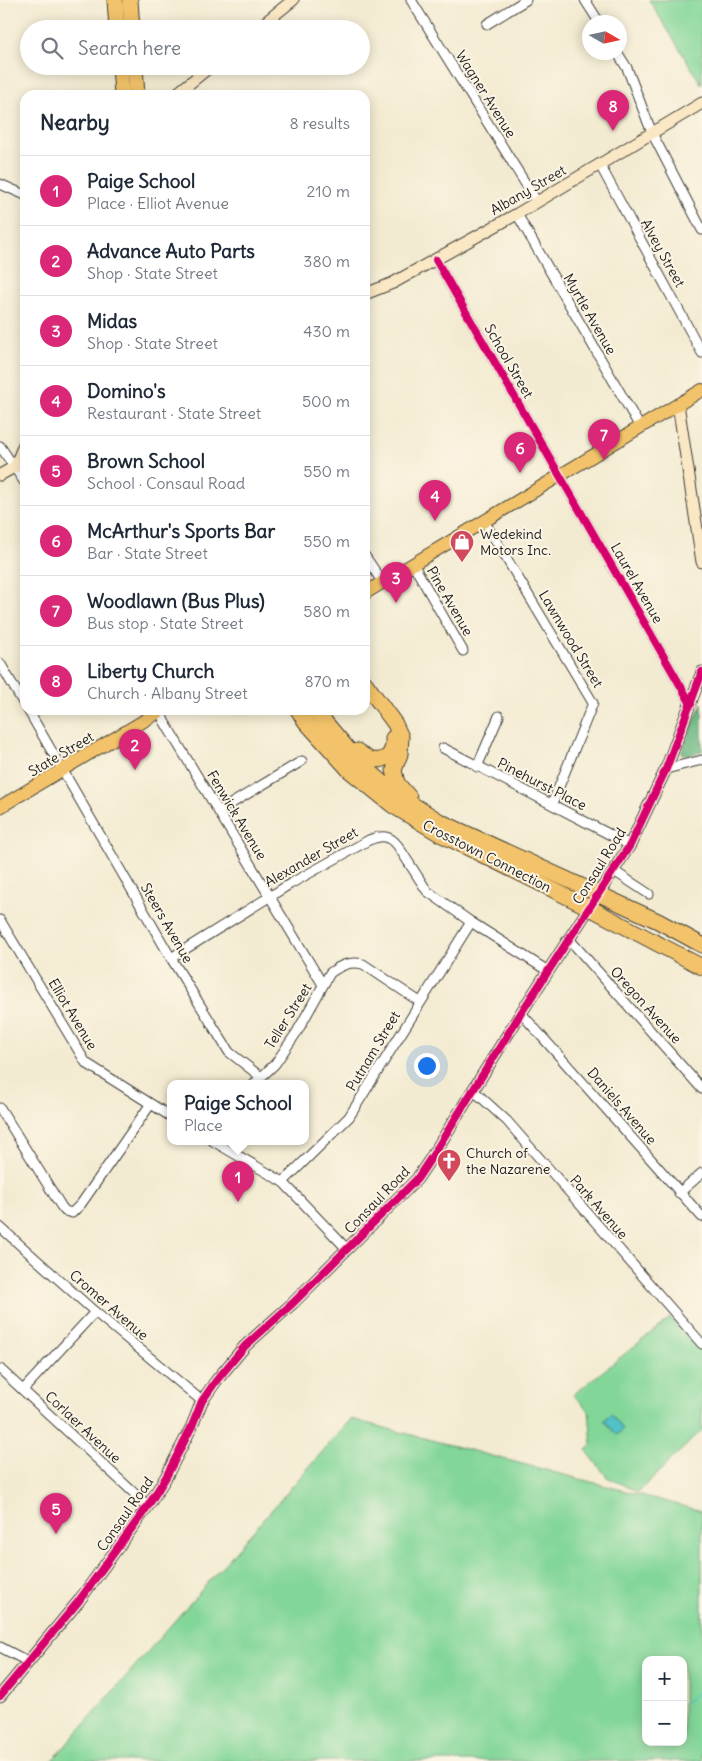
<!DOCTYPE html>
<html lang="en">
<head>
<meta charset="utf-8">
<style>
	:root { --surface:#fff; --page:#f6f6f7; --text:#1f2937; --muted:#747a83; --line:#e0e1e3; --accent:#db2777 }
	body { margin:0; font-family:Delius,sans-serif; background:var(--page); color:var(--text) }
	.controls { position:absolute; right:15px; bottom:15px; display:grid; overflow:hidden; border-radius:10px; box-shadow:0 2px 12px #0003 }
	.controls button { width:45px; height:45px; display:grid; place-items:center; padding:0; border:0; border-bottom:1px solid var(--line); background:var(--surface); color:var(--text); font:25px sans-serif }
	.compass { position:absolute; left:582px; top:15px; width:45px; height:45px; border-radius:50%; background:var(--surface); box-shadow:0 2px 12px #0003; rotate:99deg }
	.you { position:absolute; left:426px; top:1065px; width:18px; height:18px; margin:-12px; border:4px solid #fff; border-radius:50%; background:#1a73e8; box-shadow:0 0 0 8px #1a73e833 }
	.badge { display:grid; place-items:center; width:32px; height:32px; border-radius:50%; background:var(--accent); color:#fff; font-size:16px; font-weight:700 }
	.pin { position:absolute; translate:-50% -41px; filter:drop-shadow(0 1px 2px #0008) }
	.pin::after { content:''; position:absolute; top:26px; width:18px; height:15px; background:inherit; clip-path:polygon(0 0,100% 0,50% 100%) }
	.popup { position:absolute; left:167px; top:1080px; width:142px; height:65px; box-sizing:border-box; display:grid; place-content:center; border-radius:10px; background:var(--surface); filter:drop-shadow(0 1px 4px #0005); font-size:16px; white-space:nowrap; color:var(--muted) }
	.popup b { font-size:19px; color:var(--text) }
	.popup::after { content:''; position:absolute; left:50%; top:100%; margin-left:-10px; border:10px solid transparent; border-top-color:var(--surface) }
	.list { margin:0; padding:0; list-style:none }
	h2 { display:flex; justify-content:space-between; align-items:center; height:65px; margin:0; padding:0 20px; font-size:21px }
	h2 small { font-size:16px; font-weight:400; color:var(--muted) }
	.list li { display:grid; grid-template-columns:32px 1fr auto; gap:15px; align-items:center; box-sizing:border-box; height:70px; padding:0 20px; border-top:1px solid var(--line) }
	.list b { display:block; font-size:19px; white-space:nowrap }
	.list p { margin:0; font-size:16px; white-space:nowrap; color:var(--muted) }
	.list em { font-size:16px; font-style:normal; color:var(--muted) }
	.icon { flex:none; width:28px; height:28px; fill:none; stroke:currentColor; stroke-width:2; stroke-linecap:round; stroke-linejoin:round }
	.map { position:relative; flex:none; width:702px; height:1761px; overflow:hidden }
	.search { position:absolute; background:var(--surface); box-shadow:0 2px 12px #0003; left:20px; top:20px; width:350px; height:55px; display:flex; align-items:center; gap:12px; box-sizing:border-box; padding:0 18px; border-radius:28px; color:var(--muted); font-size:19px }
	.panel { position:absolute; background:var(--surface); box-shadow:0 2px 12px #0003; left:20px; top:90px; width:350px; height:625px; border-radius:15px }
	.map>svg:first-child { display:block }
</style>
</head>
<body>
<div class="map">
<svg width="702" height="1761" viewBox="0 0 702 1761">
	<rect width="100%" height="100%" fill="#fcf5e5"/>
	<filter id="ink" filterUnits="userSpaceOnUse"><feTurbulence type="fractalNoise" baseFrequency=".02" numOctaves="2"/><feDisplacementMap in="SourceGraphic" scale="10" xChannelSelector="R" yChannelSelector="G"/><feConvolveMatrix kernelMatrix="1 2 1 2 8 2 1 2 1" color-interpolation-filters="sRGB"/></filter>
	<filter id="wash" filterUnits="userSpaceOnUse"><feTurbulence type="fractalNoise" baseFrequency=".0096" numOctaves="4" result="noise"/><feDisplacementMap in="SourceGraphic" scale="20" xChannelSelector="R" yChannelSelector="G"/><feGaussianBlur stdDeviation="1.12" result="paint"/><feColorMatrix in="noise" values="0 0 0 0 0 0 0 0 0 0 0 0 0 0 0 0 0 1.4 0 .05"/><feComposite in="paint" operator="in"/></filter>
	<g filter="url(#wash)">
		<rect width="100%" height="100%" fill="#f3ebd1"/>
		<g fill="#81d698" stroke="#4e795a" fill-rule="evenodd">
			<polygon points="649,0 702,0 702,85"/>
			<polygon points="670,1318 702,1353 702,1430 638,1492 607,1477 586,1450 592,1444 589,1411 573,1395"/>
			<path d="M351 1419 702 1511V1761H52ZM646 1660H683V1742H646Z"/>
		</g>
		<polygon fill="#68b780" stroke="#426a4e" points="702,703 702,751 689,756 681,753"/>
		<polygon fill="#53c1c8" stroke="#386e72" points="611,1414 623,1429 617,1435 604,1420"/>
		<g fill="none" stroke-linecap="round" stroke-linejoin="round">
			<polyline stroke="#53c1c8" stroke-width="2" points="686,1702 702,1690"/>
		</g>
	</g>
	<g filter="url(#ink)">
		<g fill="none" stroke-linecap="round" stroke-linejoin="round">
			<defs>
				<g id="street">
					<polyline points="411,0 537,202"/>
					<polyline points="585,0 599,22"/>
					<polyline points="487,24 526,0"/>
					<polyline points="617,52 627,68 652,133 702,230"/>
					<polyline points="600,165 702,353"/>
					<polyline points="0,184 25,195"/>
					<polyline points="517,214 640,427"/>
					<polyline points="436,260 691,704"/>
					<polyline points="0,446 25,483"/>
					<polyline points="484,521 593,703 552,804"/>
					<polyline points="365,556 383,583"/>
					<polyline points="413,564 463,651"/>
					<polyline points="0,663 25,706"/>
					<polyline points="28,710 171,958 229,1052 261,1077"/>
					<polyline points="160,710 164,721 323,985"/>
					<polyline points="443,748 630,845"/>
					<polyline points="477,767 499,716"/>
					<polyline points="666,769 702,760"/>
					<polyline points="219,811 302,761"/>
					<polyline points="614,871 649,894"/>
					<polyline points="0,920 86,1063 170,1116"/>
					<polyline points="569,939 702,1089"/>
					<path d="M171 958 290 884 369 840C382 835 390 835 398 846L427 891 471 922 548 971"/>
					<polyline points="521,1013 702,1217"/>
					<path d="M255 1083 275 1064 297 1032 330 973C341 965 350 961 363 964L420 1002"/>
					<polyline points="473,1090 507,1121 702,1344"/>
					<polyline points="0,1108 61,1206 65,1211 72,1213 81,1204 150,1105"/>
					<polyline points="213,1141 283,1182 346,1248"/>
					<polyline points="283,1182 349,1117 471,922"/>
					<polyline points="679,1193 702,1173"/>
					<polyline points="0,1227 95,1312 202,1401"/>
					<polyline points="0,1369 148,1506"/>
					<polyline points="23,1390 95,1312"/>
					<polyline points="0,1647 29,1662"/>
				</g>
				<g id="secondary">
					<polyline points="257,29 293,0"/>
					<polyline points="175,95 211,66"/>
					<polyline points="365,294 393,283 517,214 702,103"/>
					<polyline points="678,404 702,562"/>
					<polyline points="15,467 25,442"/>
					<polyline points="0,475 25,461"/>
					<polyline points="0,1696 78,1602 148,1506 166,1477 192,1426 202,1401 216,1381 245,1346 293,1303 417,1179 431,1158 521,1013 630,845 666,769 702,672"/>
				</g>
				<g id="primary">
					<polyline points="365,593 702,390"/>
					<polyline points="0,807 162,710"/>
				</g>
				<g id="highway">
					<polyline points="115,0 117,29"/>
					<polyline points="130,0 132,29"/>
					<polyline points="120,66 122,95"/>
					<polyline points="135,66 137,95"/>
					<polyline points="365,683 395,724 401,737 400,754 394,770 397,783 409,797"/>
					<polyline points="298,710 305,721 350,771 392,805 440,834 588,907 702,967"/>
					<polyline points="315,710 358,761 397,795 439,821 658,921 702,945"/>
					<path d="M357 751 370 760C387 762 394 754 393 738"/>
				</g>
			</defs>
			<use href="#street" stroke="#3c3b37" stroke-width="11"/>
			<use href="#secondary" stroke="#3c3b37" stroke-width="13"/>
			<use href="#primary" stroke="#3c3b37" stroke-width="14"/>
			<use href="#highway" stroke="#3c3b37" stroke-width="17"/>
			<use href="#street" stroke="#fff" stroke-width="9"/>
			<use href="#secondary" stroke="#fae7c3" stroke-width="11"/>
			<use href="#primary" stroke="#f2c36a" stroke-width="12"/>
			<use href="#highway" stroke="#f2c36a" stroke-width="15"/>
			<defs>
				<g id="cycleway">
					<polyline points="436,260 691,704"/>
					<polyline points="0,1696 78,1602 148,1506 166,1477 192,1426 202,1401 216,1381 245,1346 293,1303 417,1179 431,1158 521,1013 630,845 666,769 702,672"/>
				</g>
			</defs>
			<use href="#cycleway" stroke="#fcf5e5" stroke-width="11"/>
			<use href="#cycleway" stroke="#d6006c" stroke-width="8"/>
		</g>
	</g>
	<defs>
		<symbol id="shop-pin" viewBox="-11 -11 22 30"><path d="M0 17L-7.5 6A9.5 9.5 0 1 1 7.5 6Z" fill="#d1495b" stroke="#fcf5e5"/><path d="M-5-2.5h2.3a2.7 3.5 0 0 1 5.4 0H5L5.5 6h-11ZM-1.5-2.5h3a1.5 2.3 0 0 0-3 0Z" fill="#fff"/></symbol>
		<symbol id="church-pin" viewBox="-11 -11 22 30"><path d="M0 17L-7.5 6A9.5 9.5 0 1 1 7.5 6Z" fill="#d1495b" stroke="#fcf5e5"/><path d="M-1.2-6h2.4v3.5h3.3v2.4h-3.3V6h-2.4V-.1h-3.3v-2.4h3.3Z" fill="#fff"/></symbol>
	</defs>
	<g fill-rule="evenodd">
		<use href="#shop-pin" x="448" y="528" width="28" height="38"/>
		<use href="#church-pin" x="435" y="1147" width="28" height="38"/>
	</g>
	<g text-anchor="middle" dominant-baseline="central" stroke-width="4" stroke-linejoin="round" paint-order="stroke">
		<g font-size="14" fill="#1c1c1c" stroke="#fcf5e5">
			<text transform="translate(486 94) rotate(58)">Wagner Avenue</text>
			<text transform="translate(528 190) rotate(-30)">Albany Street</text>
			<text transform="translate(663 253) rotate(61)">Alvey Street</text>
			<text transform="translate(590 314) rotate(60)">Myrtle Avenue</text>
			<text transform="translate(509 361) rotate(60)">School Street</text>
			<text transform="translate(637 583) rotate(60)">Laurel Avenue</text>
			<text transform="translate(450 601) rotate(60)">Pine Avenue</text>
			<text transform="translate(571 639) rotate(59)">Lawnwood Street</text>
			<text transform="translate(61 754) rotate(-31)">State Street</text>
			<text transform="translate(542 784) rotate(27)">Pinehurst Place</text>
			<text transform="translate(237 815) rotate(59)">Fenwick Avenue</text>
			<text transform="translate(487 856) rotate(27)">Crosstown Connection</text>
			<text transform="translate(311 857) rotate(-30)">Alexander Street</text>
			<text transform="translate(599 866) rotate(-58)">Consaul Road</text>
			<text transform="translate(167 923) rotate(60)">Steers Avenue</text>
			<text transform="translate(646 1005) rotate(48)">Oregon Avenue</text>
			<text transform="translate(73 1014) rotate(59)">Elliot Avenue</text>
			<text transform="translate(288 1016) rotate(-58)">Teller Street</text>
			<text transform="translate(373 1051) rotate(-59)">Putnam Street</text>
			<text transform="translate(622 1106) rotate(49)">Daniels Avenue</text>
			<text transform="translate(377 1200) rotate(-46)">Consaul Road</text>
			<text transform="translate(599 1207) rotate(49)">Park Avenue</text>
			<text transform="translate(109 1305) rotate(41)">Cromer Avenue</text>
			<text transform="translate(83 1427) rotate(43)">Corlaer Avenue</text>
			<text transform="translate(125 1514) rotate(-55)">Consaul Road</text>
		</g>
		<g font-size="14" fill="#1c1c1c" stroke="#fcf5e5" text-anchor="start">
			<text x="480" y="534">Wedekind<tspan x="480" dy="16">Motors Inc.</tspan></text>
			<text x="466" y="1153">Church of<tspan x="466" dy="16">the Nazarene</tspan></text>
		</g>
	</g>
</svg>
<div class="controls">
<button>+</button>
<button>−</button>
</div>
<svg class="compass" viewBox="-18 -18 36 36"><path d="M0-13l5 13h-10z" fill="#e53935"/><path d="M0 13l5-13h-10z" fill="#747a83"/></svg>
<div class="you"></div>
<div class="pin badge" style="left:238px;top:1202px">1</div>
<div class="popup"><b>Paige School</b>Place</div>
<div class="pin badge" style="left:135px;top:770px">2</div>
<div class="pin badge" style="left:396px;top:603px">3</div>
<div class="pin badge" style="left:435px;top:521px">4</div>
<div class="pin badge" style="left:56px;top:1534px">5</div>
<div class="pin badge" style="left:520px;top:473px">6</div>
<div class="pin badge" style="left:604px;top:460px">7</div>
<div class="pin badge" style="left:613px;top:131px">8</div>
<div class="search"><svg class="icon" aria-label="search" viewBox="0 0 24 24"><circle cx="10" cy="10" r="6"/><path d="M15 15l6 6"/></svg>Search here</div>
<section class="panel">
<h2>Nearby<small>8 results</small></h2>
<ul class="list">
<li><span class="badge">1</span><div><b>Paige School</b><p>Place · Elliot Avenue</p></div><em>210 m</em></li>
<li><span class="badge">2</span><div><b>Advance Auto Parts</b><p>Shop · State Street</p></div><em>380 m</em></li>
<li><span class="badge">3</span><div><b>Midas</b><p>Shop · State Street</p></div><em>430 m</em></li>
<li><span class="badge">4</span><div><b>Domino's</b><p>Restaurant · State Street</p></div><em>500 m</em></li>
<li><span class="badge">5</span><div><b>Brown School</b><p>School · Consaul Road</p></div><em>550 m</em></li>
<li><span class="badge">6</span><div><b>McArthur's Sports Bar</b><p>Bar · State Street</p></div><em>550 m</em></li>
<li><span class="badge">7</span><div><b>Woodlawn (Bus Plus)</b><p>Bus stop · State Street</p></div><em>580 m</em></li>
<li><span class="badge">8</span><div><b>Liberty Church</b><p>Church · Albany Street</p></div><em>870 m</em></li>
</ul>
</section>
</div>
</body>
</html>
